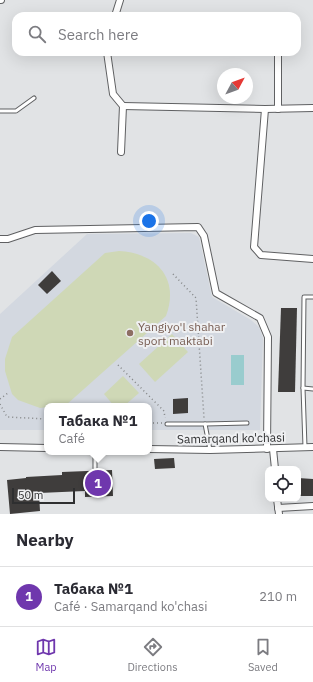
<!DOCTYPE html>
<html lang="en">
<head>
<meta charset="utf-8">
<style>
	:root { --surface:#fff; --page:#f7f7f7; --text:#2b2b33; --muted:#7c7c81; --line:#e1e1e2; --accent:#6f37ad }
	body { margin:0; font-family:"IBM Plex Sans",sans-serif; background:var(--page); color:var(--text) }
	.controls { position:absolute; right:12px; bottom:12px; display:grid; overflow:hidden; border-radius:8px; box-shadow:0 4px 16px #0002 }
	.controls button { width:36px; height:36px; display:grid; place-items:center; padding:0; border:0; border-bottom:1px solid var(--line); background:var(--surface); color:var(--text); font:20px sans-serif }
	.compass { position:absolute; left:217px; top:68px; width:36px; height:36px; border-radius:50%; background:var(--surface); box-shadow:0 4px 16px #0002; rotate:49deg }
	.scale { position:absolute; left:12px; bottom:10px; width:63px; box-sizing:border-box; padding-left:4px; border:2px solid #2e2f30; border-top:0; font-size:11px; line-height:14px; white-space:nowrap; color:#2e2f30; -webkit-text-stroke:3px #eff0f2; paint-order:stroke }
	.you { position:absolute; left:149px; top:221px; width:14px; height:14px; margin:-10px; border:3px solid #fff; border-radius:50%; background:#1a73e8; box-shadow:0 0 0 6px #1a73e833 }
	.badge { display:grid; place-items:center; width:26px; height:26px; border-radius:50%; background:var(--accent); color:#fff; font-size:13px; font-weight:700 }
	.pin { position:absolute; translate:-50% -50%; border:2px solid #fff; box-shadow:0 1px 4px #0006 }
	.popup { position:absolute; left:44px; top:403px; width:108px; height:52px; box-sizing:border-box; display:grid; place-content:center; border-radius:8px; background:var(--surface); filter:drop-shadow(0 1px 3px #0005); font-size:13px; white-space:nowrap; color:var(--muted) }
	.popup b { font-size:15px; color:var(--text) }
	.popup::after { content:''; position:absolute; left:50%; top:100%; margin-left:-8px; border:8px solid transparent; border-top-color:var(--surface) }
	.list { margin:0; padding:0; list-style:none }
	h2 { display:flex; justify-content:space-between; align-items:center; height:52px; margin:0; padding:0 16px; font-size:17px }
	h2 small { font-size:13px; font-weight:400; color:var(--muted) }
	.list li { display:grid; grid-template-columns:26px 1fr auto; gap:12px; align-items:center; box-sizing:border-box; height:60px; padding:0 16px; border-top:1px solid var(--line) }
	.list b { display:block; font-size:15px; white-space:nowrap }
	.list p { margin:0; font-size:13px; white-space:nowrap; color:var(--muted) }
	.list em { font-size:13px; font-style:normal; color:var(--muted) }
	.icon { flex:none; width:22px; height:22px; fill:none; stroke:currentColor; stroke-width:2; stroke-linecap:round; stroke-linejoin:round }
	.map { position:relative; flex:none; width:313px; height:514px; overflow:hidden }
	.search { position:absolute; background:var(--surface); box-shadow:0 4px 16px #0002; left:12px; right:12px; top:12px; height:44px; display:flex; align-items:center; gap:10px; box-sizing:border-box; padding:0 14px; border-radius:12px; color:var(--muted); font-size:15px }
	.sheet { height:112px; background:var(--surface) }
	nav { display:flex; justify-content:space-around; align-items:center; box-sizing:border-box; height:56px; border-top:1px solid var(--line); background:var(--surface); font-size:11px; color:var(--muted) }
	nav a { display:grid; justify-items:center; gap:2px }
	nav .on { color:var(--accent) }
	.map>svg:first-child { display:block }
</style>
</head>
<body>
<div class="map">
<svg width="313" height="514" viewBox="0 0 313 514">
	<rect width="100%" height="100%" fill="#e1e3e5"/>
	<polygon fill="#d3d8e0" points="191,233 199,237 212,297 251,320 259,327 263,338 260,430 149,430 149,406 47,406 47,430 0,430 0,314 87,234"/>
	<g fill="#cfd8b6">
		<path d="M119 251C156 253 180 278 166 316L66 405 40 408 18 400 12 394 5 371V359L12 337 105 253Z"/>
		<polygon points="172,334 188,352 155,382 139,364"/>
		<polygon points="123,376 139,393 124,406 114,406 104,394"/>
	</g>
	<rect fill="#99ccce" x="231" y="355" width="13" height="30"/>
	<g fill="#3f3d3c">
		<polygon points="52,271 61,281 47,294 38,285"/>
		<polygon points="281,308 297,308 295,392 278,392"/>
		<polygon points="188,398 188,413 173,414 173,399"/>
		<polygon points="174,458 175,468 155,469 154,459"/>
		<polygon points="112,470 113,496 85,497 85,491 39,493 40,511 10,514 7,480 26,478 26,477 62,475 62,472"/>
		<polygon points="298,478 313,479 313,496 298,496"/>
	</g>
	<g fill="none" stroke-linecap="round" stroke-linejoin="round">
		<defs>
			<g id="service">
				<polyline points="0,111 16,111 34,98"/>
				<polyline points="303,388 313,389"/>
				<polyline points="167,424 205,424 210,450"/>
				<polyline points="205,424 247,423"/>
				<polyline points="305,447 303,388 304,297 313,297"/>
				<polyline points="95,468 95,452"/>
			</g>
			<g id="minor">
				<polyline points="0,0 1,0"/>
				<polyline points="115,16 120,0"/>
				<polyline points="107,52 113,94 123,106 121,152"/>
				<polyline points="123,106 265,109 313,108"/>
				<polyline points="265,109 254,247 261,255 313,259"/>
				<polyline points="278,109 278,52"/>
				<polyline points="0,239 8,239 35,230 198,227 204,236 216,293 260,318 268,337 267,449"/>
				<polyline points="0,447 47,448"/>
				<polyline points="149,449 210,450 313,447"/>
				<polyline points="273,449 275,469"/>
				<polyline points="277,499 279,514"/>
				<polyline points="278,508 313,506"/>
			</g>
		</defs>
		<use href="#service" stroke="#5f6062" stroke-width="5"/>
		<use href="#minor" stroke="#5f6062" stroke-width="8"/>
		<g stroke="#838586" stroke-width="1.5" stroke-dasharray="1 3" stroke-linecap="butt">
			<polyline points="173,274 196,298 204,418"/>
			<polyline points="118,365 164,411 165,418"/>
			<polyline points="0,399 8,393"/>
			<polyline points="0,404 7,417 47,419"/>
			<polyline points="149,423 162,423"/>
		</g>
		<use href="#service" stroke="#fff" stroke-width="3"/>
		<use href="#minor" stroke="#fff" stroke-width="6"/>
	</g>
	<circle fill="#8d6e63" stroke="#eff0f2" stroke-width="1.5" cx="130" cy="333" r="4"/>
	<g text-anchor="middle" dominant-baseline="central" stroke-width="4" stroke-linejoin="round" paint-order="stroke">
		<g font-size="12" fill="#785e54" stroke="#eff0f2" text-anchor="start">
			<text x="138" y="326">Yangiyo'l shahar<tspan x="138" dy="14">sport maktabi</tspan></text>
		</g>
		<g font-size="12" fill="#2e2f30" stroke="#eff0f2">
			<text transform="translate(231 438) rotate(-1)">Samarqand ko'chasi</text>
		</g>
	</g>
</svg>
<div class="controls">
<button><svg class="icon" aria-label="locate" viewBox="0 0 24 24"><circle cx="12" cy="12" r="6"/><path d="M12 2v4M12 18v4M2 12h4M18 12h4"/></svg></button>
</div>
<svg class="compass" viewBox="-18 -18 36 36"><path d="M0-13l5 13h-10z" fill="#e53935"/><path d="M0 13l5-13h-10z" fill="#7c7c81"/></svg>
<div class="scale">50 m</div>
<div class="you"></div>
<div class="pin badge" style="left:98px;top:483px">1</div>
<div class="popup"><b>Табака №1</b>Café</div>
<div class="search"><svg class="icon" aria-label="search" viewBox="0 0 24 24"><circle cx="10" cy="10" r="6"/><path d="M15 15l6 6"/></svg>Search here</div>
</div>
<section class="sheet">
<h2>Nearby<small></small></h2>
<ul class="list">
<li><span class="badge">1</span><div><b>Табака №1</b><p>Café · Samarqand ko'chasi</p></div><em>210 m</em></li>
</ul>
</section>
<nav>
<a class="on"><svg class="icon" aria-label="map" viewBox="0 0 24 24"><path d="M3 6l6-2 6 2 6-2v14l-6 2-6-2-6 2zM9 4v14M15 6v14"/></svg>Map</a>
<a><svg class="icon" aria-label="directions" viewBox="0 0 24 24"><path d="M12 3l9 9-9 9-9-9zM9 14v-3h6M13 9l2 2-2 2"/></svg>Directions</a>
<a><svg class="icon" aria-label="saved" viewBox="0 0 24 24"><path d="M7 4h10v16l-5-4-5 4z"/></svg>Saved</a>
</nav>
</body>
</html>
